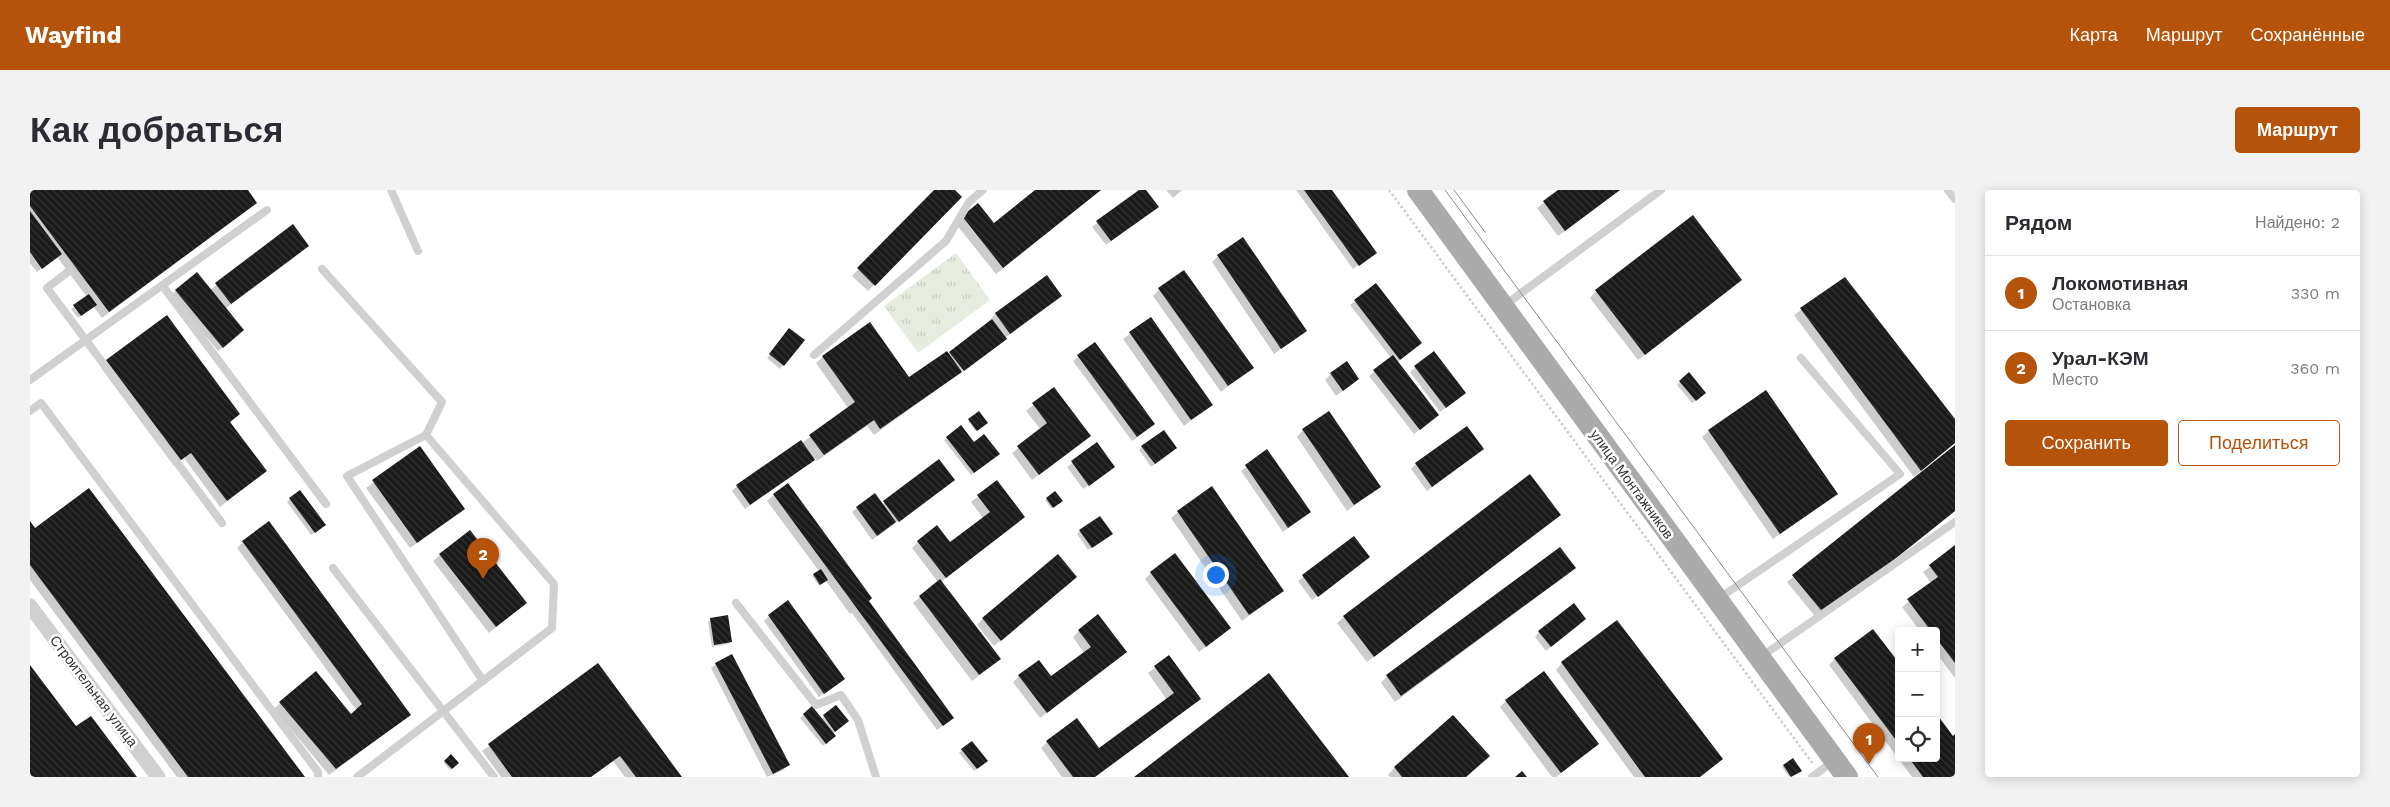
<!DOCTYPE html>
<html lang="ru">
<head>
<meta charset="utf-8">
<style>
	:root { --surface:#fff; --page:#f2f2f3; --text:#2b2b33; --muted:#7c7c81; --line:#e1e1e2; --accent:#b45309 }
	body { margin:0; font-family:"Work Sans",sans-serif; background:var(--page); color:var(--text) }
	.controls { position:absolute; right:15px; bottom:15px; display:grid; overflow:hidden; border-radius:5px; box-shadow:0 2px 12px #0003 }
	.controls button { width:45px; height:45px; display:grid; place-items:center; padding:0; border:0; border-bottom:1px solid var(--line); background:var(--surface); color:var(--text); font:25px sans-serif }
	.you { position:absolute; left:1185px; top:384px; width:18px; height:18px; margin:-12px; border:4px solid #fff; border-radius:50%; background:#1a73e8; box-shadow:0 0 0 8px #1a73e833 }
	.badge { display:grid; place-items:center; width:32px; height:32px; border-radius:50%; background:var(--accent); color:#fff; font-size:16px; font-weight:700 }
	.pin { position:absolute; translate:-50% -41px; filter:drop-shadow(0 1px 2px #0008) }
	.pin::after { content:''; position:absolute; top:26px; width:18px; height:15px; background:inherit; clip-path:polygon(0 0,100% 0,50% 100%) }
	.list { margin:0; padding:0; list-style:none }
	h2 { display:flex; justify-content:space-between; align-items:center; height:65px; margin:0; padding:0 20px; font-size:21px }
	h2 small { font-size:16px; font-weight:400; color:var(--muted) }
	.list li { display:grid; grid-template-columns:32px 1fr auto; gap:15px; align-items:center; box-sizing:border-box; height:75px; padding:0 20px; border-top:1px solid var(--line) }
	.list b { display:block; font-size:19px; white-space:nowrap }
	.list p { margin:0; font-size:16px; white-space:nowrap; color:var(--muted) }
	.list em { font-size:16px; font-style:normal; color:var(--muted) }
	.actions { display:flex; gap:10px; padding:15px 20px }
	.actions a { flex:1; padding:11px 0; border:1px solid var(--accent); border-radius:5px; text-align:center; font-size:18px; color:var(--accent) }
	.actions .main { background:var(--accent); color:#fff }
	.icon { flex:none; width:28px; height:28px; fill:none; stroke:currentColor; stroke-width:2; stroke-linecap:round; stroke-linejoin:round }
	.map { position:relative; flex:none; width:1925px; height:587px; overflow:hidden; border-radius:5px }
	header { display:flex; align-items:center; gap:30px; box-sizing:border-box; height:70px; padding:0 25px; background:var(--accent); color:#fff }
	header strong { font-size:24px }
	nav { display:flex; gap:28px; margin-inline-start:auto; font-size:18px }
	.intro { display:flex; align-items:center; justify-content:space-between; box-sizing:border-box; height:120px; padding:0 30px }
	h1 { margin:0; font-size:35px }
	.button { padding:12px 22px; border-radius:5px; background:var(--accent); color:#fff; font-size:18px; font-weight:700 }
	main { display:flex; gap:30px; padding:0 30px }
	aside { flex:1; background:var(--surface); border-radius:5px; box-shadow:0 2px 12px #0003 }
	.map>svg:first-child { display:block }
</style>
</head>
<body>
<header>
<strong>Wayfind</strong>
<nav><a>Карта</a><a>Маршрут</a><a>Сохранённые</a></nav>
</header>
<div class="intro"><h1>Как добраться</h1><a class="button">Маршрут</a></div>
<main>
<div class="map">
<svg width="1925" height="587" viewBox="0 0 1925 587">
	<defs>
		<pattern id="park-tufts" width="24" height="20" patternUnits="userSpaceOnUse" patternTransform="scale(1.25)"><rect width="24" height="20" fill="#e6ecde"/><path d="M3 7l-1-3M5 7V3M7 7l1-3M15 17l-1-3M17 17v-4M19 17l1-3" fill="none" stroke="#c6cbbf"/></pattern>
		<pattern id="building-back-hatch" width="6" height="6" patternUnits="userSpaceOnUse" patternTransform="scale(1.25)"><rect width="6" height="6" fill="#1a1a1a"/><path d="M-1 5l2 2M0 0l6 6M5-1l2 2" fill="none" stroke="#333"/></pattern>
	</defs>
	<rect width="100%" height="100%" fill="#fff"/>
	<polygon fill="url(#park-tufts)" points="926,63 960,110 888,163 854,116"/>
	<g fill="#0003">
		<polygon points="0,0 216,0 226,13 72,128 63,116 48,128 41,119 57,107 27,67 7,82 0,73"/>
		<polygon points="906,0 923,0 931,7 838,101 822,86"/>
		<polygon points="1007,0 1071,0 966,84 926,34 933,27 963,34"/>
		<polygon points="1111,0 1115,0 1122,21 1076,55 1062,37"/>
		<polygon points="1136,0 1152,0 1143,8"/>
		<polygon points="1266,0 1300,0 1340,67 1323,79"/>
		<polygon points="1530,0 1590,0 1528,46 1507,18"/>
		<polygon points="263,36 271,62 195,119 208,145 188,161 141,105 146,101 180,100"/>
		<polygon points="1188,66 1275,141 1244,164 1182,72"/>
		<polygon points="1017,86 1026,110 975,148 971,153 844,245 837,236 787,271 785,268 715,319 702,301 707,296 772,253 818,218 786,173 793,167 840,134 879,189 918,164 962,130 961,129 965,124"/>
		<polygon points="1815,89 1925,231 1925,252 1884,287 1764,125"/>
		<polygon points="1704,96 1608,170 1560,108 1566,101"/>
		<polygon points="1129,99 1217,181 1191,202 1123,106"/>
		<polygon points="1325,111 1391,153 1367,172 1408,225 1384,244 1339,186 1361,168 1320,115"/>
		<polygon points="1120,128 1181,215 1154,236 1093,149"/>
		<polygon points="756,143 773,150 750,179 737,168"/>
		<polygon points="1065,153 1124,234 1102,251 1043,171"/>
		<polygon points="1404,163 1429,208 1410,222 1380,182"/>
		<polygon points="77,171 209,224 199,233 235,281 190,317 154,268 144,276 71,178"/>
		<polygon points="1301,184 1328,189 1306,206 1295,190"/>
		<polygon points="1650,192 1672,206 1662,213 1647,195"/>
		<polygon points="1024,198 1060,246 1002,290 982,263 1011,240 996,221"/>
		<polygon points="949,223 956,233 945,241 938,231"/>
		<polygon points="1273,240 1349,297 1317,321 1267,247"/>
		<polygon points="1679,241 1806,303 1743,349 1672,247"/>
		<polygon points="917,248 944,254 965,267 941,285 914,250"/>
		<polygon points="1067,254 1079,281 1053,299 1037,277"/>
		<polygon points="1112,257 1143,261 1121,277 1109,260"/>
		<polygon points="1925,257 1925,321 1788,430 1757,392"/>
		<polygon points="390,258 433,319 380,358 336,298"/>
		<polygon points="1453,259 1397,301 1381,279 1386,274"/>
		<polygon points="1237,261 1279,322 1253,342 1211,281"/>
		<polygon points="967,292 987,333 911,392 963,475 942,491 883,413 908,392 882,358 888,352 920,354 953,328 941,312"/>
		<polygon points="919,294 842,350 822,322 827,318 852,314"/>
		<polygon points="1025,303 1031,310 1021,318 1015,310"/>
		<polygon points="744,305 837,411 923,528 907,540 822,423 820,424 796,391 789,396 782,386 789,381 737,311"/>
		<polygon points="260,309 291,338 281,345 257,312"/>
		<polygon points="1148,322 1252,401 1212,431 1141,328"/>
		<polygon points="1530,325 1337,472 1307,433 1314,427"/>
		<polygon points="0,333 5,340 274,587 147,587 0,390"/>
		<polygon points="440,341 495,413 459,443 403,371"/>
		<polygon points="1050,341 1078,347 1058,360 1047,344"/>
		<polygon points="1323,348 1333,372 1282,410 1268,391"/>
		<polygon points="213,352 379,525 299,585 244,519 250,513 321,526 327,521 207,358"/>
		<polygon points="1925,357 1925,488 1906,463 1906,441 1890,441 1872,417 1901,393 1893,382"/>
		<polygon points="1121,383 1200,438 1169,462 1115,389"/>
		<polygon points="1538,384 1365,512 1351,493 1357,486"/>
		<polygon points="1039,393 964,456 947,435 953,429"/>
		<polygon points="739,426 808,494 789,507 734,431"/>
		<polygon points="681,429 701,451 698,454 682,457 678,432"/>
		<polygon points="1550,434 1516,461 1505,447 1509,442"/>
		<polygon points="1049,441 1095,462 1010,528 983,492 989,486 1021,488 1054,463 1043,447"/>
		<polygon points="1139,467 1170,509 1065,587 1032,587 1011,558 1017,552 1069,560 1137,510 1118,483"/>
		<polygon points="1805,469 1869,475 1869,568 1906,568 1925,546 1925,587 1882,587 1799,475"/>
		<polygon points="1532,473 1670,587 1604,587 1526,480"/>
		<polygon points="686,474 758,575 753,580 737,587 681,478"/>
		<polygon points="568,475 651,587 595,587 583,571 561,587 471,587 452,561"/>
		<polygon points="1476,511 1567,554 1526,587 1522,587 1470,517"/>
		<polygon points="806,516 814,534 803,543 802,548 793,556 770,528 782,518 791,529"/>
		<polygon points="1423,527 1435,587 1360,587 1358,585 1364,578"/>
		<polygon points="932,560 953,574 944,581 929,563"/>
		<polygon points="421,566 428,573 420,580 414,573"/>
		<polygon points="1762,569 1770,581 1759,587 1752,577"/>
	</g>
	<g fill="url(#building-back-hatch)">
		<polygon points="0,0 218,0 227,13 79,122 0,16"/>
		<polygon points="904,0 925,0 932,7 845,96 827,78"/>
		<polygon points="1005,0 1071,0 973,78 932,26 948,13 964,33"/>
		<polygon points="1109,0 1116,0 1129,17 1081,51 1066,31"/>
		<polygon points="1274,0 1302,0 1347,63 1329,76"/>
		<polygon points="1528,0 1590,0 1535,41 1513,11"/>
		<polygon points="0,21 32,64 12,79 0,62"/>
		<polygon points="1663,25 1712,90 1615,165 1565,100"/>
		<polygon points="263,34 279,56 201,114 185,93"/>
		<polygon points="1213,47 1277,141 1251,159 1187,65"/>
		<polygon points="1154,80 1224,178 1198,196 1128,98"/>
		<polygon points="167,82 214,140 193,158 145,100"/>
		<polygon points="1017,85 1032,106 980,144 965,123"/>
		<polygon points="1815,87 1925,229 1925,253 1891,281 1770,118"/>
		<polygon points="1346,93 1392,153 1370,170 1324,110"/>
		<polygon points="59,104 67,115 51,126 43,115"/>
		<polygon points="137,125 210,224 200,232 237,281 197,311 161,263 151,270 76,170"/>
		<polygon points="1121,127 1183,215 1161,230 1099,142"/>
		<polygon points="962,129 977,149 934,181 919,162"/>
		<polygon points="840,132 879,187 917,161 932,182 850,239 844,230 794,265 779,245 825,212 792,166"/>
		<polygon points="759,138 775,150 754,176 739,164"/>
		<polygon points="1065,152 1125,234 1107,247 1047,165"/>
		<polygon points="1404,161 1436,203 1416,218 1384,176"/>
		<polygon points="1363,165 1409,225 1390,240 1343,180"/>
		<polygon points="1317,171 1329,189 1313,201 1300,183"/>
		<polygon points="1659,182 1676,203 1666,211 1649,191"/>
		<polygon points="1024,197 1061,246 1009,285 987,256 1017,233 1002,213"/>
		<polygon points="1736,200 1808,304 1750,344 1678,240"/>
		<polygon points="949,221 958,233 947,241 938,229"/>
		<polygon points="1299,221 1351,297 1324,315 1272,239"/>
		<polygon points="931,235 944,252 954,244 970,264 944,283 916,247"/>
		<polygon points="1437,236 1454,259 1402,297 1385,273"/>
		<polygon points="1134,240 1147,258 1125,274 1111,256"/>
		<polygon points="771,250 785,270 720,315 706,295"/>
		<polygon points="1067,252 1085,277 1059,296 1041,271"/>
		<polygon points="1925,255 1925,321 1795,425 1762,385"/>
		<polygon points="390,256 435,319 387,353 342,290"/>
		<polygon points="1237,259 1281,322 1258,338 1215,275"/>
		<polygon points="909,269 925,290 869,332 853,311"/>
		<polygon points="1500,284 1531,325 1344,467 1313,426"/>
		<polygon points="967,290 995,327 916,388 887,351 907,335 920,352 960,322 947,305"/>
		<polygon points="758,293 842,408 839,411 924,528 913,536 743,304"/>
		<polygon points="1182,296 1254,401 1219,425 1147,321"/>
		<polygon points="59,298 275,587 158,587 0,375 0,331 5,338"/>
		<polygon points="270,300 296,335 285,343 259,308"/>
		<polygon points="1025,301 1033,311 1023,318 1016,308"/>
		<polygon points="845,303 866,332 847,346 826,317"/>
		<polygon points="1070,326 1083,344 1062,358 1049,340"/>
		<polygon points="239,331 381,525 306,579 249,512 286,481 321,524 332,514 212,351"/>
		<polygon points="440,340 497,413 466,437 409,364"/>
		<polygon points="1324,346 1340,367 1288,407 1272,385"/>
		<polygon points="1925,355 1925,473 1906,448 1906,441 1901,441 1877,409 1908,387 1899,375"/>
		<polygon points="1530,357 1546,378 1371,506 1356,485"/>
		<polygon points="1145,363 1201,438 1176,457 1120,382"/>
		<polygon points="1028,364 1047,387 971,451 952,428"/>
		<polygon points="791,379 798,390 790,395 783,384"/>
		<polygon points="910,389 971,469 949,485 889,406"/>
		<polygon points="758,410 815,489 794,504 738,425"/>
		<polygon points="1544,413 1556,429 1521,457 1508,441"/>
		<polygon points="1068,424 1097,462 1017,523 988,485 1009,470 1021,486 1061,457 1048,440"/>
		<polygon points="698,425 702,452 684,455 680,428"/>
		<polygon points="1587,430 1693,569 1670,587 1615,587 1531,472"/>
		<polygon points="1843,439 1869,473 1869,554 1804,468"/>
		<polygon points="702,464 760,575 743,584 685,473"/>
		<polygon points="1139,465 1171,509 1065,587 1043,587 1016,551 1047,528 1069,558 1144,503 1124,476"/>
		<polygon points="568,473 652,587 606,587 590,566 561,587 482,587 458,554"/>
		<polygon points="0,475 46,536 61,526 107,587 0,587"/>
		<polygon points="1514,481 1569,554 1531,583 1475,510"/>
		<polygon points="1239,483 1319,587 1104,587"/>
		<polygon points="806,515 819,531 805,542 793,525"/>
		<polygon points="782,516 806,546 796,554 773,524"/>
		<polygon points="1906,523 1923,546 1925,544 1925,587 1893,587 1879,568 1906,568"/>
		<polygon points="1423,525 1460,566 1436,587 1372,587 1364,577"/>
		<polygon points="942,551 958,571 947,579 931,559"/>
		<polygon points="421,564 429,573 422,579 414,571"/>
		<polygon points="1763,568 1772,581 1761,587 1753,575"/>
		<polygon points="1492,581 1497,587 1485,587"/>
	</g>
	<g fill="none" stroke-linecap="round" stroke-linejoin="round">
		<polyline stroke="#cdcdcd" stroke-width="2.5" stroke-dasharray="2.5 2.5" stroke-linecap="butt" points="1359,0 1783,574"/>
		<g stroke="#d0d0d0" stroke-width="8">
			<polyline points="361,0 388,61"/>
			<polyline points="1918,0 1925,9"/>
			<polyline points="292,79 412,212 396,245 524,394 522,438 327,587"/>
			<polyline points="39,81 17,98 192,333"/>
			<polyline points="132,95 296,314"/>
			<polyline points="1475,115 1631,0"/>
			<polyline points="784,165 916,51 939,12 953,0"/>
			<polyline points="0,190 237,20"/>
			<polyline points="0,221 11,213 288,582 288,587"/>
			<polyline points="396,245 317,286 453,491"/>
			<polyline points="303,378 464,587"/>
			<polyline points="1688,409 1870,284 1771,168"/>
			<polyline points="706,413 786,515 811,505 828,530 846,587"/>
			<polyline points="1732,466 1925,332"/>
			<polyline points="1782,587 1802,572"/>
		</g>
		<polyline stroke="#d0d0d0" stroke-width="15" points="0,416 128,587"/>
		<polyline stroke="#ababab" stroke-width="22" points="1388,0 1817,587"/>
		<g stroke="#888" stroke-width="1">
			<polyline points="1415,0 1848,587"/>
			<polyline points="1424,0 1455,42"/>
		</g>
	</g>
	<g text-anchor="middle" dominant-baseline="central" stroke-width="5" stroke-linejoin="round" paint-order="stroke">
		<g font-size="14" fill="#333" stroke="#fff">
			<text transform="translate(1602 294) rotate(54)">улица Монтажников</text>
			<text transform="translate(64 501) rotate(53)">Строительная улица</text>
		</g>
	</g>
</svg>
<div class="controls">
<button>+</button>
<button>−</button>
<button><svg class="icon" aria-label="locate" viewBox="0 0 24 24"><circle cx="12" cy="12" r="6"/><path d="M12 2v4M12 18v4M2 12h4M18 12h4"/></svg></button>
</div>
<div class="you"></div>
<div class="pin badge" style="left:1839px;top:574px">1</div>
<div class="pin badge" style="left:453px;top:389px">2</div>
</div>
<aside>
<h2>Рядом<small>Найдено: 2</small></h2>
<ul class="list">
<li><span class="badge">1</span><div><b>Локомотивная</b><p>Остановка</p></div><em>330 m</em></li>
<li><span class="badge">2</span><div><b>Урал-КЭМ</b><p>Место</p></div><em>360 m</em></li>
</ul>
<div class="actions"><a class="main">Сохранить</a><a>Поделиться</a></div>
</aside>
</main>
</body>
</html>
